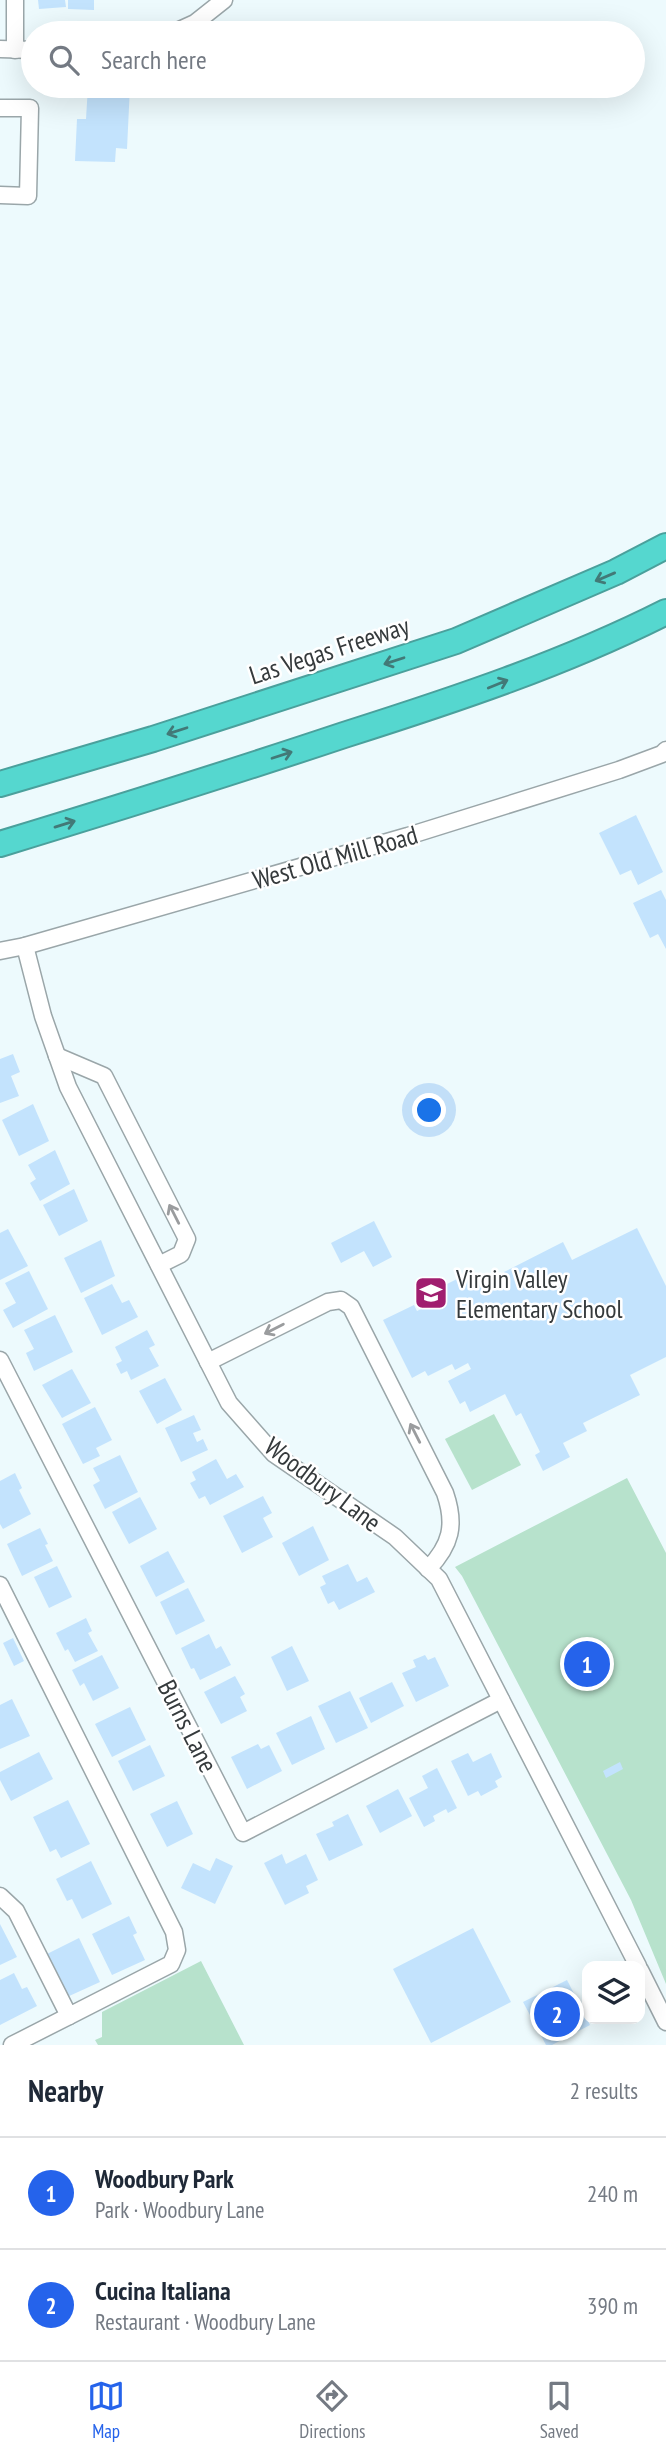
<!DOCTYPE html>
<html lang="en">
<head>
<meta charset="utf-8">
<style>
	:root { --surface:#fff; --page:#f6f6f7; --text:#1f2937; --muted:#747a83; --line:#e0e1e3; --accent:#2563eb }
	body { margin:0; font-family:"PT Sans Narrow",sans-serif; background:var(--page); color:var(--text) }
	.controls { position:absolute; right:21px; bottom:21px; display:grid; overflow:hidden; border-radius:14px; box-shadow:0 7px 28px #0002 }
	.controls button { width:63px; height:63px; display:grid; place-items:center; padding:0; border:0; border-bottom:2px solid var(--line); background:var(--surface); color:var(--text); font:35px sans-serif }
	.you { position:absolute; left:430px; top:1111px; width:24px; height:24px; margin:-18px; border:5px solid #fff; border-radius:50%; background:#1a73e8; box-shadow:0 0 0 10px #1a73e833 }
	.badge { display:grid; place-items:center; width:46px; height:46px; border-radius:50%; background:var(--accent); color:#fff; font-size:23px; font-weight:700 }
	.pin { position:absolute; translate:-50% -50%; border:4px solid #fff; box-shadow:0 2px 7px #0006 }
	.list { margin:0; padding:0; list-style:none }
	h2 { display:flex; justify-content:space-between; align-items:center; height:91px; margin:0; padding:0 28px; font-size:30px }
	h2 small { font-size:23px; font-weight:400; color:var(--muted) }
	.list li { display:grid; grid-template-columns:46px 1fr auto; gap:21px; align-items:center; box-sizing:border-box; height:112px; padding:0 28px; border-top:2px solid var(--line) }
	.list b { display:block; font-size:26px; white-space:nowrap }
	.list p { margin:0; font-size:23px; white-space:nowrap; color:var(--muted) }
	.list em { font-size:23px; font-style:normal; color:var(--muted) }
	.icon { flex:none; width:38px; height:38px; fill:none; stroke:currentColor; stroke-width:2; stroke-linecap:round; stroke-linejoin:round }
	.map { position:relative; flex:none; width:666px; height:2045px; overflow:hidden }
	.search { position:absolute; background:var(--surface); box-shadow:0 7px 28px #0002; left:21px; right:21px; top:21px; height:77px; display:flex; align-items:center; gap:18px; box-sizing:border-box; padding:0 24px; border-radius:38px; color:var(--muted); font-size:26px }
	.sheet { height:315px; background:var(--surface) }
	nav { display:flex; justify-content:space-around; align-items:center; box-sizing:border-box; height:98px; border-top:2px solid var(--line); background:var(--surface); font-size:19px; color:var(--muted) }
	nav a { display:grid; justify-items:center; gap:4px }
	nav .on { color:var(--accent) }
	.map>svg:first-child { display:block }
</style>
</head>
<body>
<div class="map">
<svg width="666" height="2045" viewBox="0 0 666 2045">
	<rect width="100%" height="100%" fill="#edfafd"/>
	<g fill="#b7e2cc">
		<polygon points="494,1414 521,1465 472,1490 445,1439"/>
		<polygon points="627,1478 666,1553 666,1984 631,1900 462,1576 455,1567"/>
		<polygon points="201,1961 244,2045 98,2045 95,2040 102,2037 102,2012"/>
	</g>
	<g fill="#c3e3fd">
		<polygon points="38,0 65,0 66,7 39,9"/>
		<polygon points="68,0 94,0 94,10 68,9"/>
		<polygon points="88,86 130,86 127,149 116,148 115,162 75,161 77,119 86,119"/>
		<polygon points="636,815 663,872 638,885 631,870 620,875 599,833"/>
		<polygon points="661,890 666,900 666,949 658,934 650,938 633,903"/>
		<polygon points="13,1054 20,1072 11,1076 19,1096 0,1103 0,1059"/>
		<polygon points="33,1104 49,1141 19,1156 2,1120"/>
		<polygon points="55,1150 70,1184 40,1201 30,1183 36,1179 28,1165"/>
		<polygon points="74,1189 88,1221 59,1236 43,1205"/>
		<polygon points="374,1221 392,1257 373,1267 364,1251 341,1263 331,1243"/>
		<polygon points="637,1228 666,1286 666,1357 630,1375 640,1395 583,1423 587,1431 563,1443 570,1457 543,1471 535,1455 540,1452 521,1413 516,1416 505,1394 470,1412 465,1401 460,1404 448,1381 471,1369 468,1363 455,1370 452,1364 428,1376 425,1371 412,1378 383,1320 414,1305 417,1311 442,1299 437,1289 473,1271 482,1289 506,1277 504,1272 563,1242 572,1260"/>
		<polygon points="8,1229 28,1266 0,1280 0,1233"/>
		<polygon points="101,1240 115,1276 81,1293 64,1258"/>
		<polygon points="29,1271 48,1309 13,1328 3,1310 16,1303 5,1283"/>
		<polygon points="112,1284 122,1303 129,1300 138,1317 102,1335 84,1298"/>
		<polygon points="55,1315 73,1352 34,1371 26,1353 34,1349 24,1330"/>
		<polygon points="147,1330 155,1345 149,1348 159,1366 131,1380 127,1371 121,1374 116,1364 122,1361 115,1347"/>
		<polygon points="72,1369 91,1403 62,1418 42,1385"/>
		<polygon points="165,1378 182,1410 157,1424 139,1391"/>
		<polygon points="95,1407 112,1440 96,1448 100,1456 83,1464 62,1424"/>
		<polygon points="194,1415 201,1430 193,1433 197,1442 203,1439 208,1450 181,1462 165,1428"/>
		<polygon points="120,1455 138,1492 105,1509 93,1485 100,1481 93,1468"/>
		<polygon points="216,1459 227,1479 236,1474 244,1487 210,1505 205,1496 199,1499 190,1483 196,1480 192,1472"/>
		<polygon points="15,1473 22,1488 19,1490 31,1514 3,1529 0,1524 0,1481"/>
		<polygon points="263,1496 272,1513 263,1518 273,1537 242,1553 223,1516"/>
		<polygon points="140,1497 157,1529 129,1544 112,1512"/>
		<polygon points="313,1526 329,1560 299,1576 282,1543"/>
		<polygon points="40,1528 48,1544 45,1545 53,1561 22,1576 7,1544"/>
		<polygon points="168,1551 185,1582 156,1597 140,1566"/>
		<polygon points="348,1564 357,1582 367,1577 375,1592 339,1610 334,1601 328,1604 320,1587 326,1584 322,1576"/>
		<polygon points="57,1566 72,1597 49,1608 34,1577"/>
		<polygon points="188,1588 205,1621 176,1635 160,1602"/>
		<polygon points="86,1618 92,1631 88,1633 98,1651 75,1662 68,1649 65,1651 56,1633"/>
		<polygon points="209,1634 216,1649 221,1646 231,1665 200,1680 194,1668 191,1669 181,1648"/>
		<polygon points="13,1638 24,1661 14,1666 3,1643"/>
		<polygon points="292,1646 309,1681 287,1691 271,1657"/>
		<polygon points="102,1655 119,1688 93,1701 84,1683 80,1686 72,1670"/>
		<polygon points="425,1655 428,1660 435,1657 449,1686 416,1702 402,1673 416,1667 413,1660"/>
		<polygon points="235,1676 245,1694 240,1697 247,1711 221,1724 204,1692"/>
		<polygon points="392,1682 404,1706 371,1723 359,1698"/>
		<polygon points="350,1691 368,1728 336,1743 318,1706"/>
		<polygon points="12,1699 30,1736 0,1749 0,1705"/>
		<polygon points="130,1707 146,1740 112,1757 95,1724"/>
		<polygon points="311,1716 325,1749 292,1765 276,1733"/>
		<polygon points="258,1744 261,1749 269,1745 282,1771 247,1789 231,1757"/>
		<polygon points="150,1745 165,1776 133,1791 118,1761"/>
		<polygon points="39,1752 53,1779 11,1801 0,1780 0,1772"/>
		<polygon points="468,1753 473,1762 491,1753 502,1777 495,1781 498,1787 481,1796 478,1791 468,1796 451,1761"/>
		<polygon points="620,1762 623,1769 606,1778 603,1771"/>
		<polygon points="437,1768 457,1808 448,1813 446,1809 433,1816 435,1821 424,1827 409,1798 428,1788 422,1776"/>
		<polygon points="398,1789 412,1816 380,1833 366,1806"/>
		<polygon points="68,1800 90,1844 61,1858 56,1849 50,1852 33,1817"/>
		<polygon points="177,1801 193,1834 167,1847 150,1814"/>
		<polygon points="348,1814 363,1845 329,1861 316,1834 334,1826 332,1822"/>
		<polygon points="282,1854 286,1864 306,1854 318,1880 306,1886 309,1893 285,1905 264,1863"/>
		<polygon points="216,1858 233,1866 215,1904 181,1888 193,1863 210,1871"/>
		<polygon points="91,1861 112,1904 82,1919 72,1899 67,1901 56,1879"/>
		<polygon points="129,1916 137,1933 133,1935 145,1960 112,1975 92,1934"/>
		<polygon points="0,1924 17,1957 0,1965"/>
		<polygon points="473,1928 511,2002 431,2043 393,1969"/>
		<polygon points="79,1938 100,1982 67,1997 47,1954"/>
		<polygon points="14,1973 22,1989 27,1987 37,2006 0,2025 0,1980"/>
		<polygon points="567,1980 590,2025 552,2045 546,2045 523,2002"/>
	</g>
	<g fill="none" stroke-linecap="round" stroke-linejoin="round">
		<defs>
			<g id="minor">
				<polyline points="173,33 195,23 224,0"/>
				<polyline points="0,49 33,50"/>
				<polyline points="15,50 15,0"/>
				<polyline points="0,108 30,108 28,196 0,195"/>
				<polyline points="25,946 43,1016 68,1087 229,1403 274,1454 395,1537 439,1579 638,1966"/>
				<polyline points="0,951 25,946 408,836 619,770 662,754 666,750"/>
				<polyline points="57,1056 104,1076 187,1239 181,1254 159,1265"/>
				<polyline points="0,1360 243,1833 501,1700"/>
				<path d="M208 1362 328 1302 341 1300 351 1307 445 1493C456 1525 451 1545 428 1569"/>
				<polyline points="0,1585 174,1932 177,1950 171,1964 69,2016 16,1911 0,1896"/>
				<polyline points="640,1970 666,2022"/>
				<polyline points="12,2045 69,2016"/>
			</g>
			<g id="highway">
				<polyline points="0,784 153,739 456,641 616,572 666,546"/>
				<path d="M0 844C115 809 230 773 344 735 454 700 563 664 666 612"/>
			</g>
		</defs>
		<use href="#minor" stroke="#9aa6a9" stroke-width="19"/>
		<use href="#highway" stroke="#4aa09c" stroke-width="28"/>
		<use href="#minor" stroke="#fff" stroke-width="16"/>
		<use href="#highway" stroke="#55d7cf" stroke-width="24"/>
	</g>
	<defs><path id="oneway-shaft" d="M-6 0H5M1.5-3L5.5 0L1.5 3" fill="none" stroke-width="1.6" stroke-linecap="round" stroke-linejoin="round" transform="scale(1.75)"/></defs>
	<g stroke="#427977">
		<use href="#oneway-shaft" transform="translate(605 577) rotate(157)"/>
		<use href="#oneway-shaft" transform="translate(394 661) rotate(162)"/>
		<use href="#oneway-shaft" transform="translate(498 684) rotate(-22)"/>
		<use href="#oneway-shaft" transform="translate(177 731) rotate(162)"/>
		<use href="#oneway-shaft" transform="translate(282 755) rotate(-18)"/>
		<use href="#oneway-shaft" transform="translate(65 824) rotate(-17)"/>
	</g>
	<g stroke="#9a9c9e">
		<use href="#oneway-shaft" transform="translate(174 1214) rotate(-117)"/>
		<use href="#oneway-shaft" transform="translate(274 1329) rotate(153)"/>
		<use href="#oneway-shaft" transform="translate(415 1433) rotate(-117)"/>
	</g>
	<defs>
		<symbol id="school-square" viewBox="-11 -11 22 22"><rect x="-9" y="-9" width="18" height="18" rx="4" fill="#a01e6f" stroke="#fff"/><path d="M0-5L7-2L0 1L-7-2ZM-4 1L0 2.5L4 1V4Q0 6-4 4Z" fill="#fff"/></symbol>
	</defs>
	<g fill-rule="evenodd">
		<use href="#school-square" x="412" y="1274" width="38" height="38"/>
	</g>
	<g text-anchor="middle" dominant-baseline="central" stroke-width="5" stroke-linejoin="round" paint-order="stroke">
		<g font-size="26" fill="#353a3c" stroke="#fff">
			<text transform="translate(329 650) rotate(-18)">Las Vegas Freeway</text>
			<text transform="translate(335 857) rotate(-16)">West Old Mill Road</text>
			<text transform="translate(323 1484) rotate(37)">Woodbury Lane</text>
			<text transform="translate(188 1726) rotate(63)">Burns Lane</text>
		</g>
		<g font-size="26" fill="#353a3c" stroke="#fff" text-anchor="start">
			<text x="456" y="1278">Virgin Valley<tspan x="456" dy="30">Elementary School</tspan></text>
		</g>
	</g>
</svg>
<div class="controls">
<button><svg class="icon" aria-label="layers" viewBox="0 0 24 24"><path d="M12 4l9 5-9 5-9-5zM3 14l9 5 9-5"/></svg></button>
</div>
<div class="you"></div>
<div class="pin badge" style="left:587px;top:1664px">1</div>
<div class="pin badge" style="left:557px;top:2014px">2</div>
<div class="search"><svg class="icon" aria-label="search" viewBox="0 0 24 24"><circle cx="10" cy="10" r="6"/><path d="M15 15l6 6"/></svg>Search here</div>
</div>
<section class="sheet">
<h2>Nearby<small>2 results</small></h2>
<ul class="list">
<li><span class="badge">1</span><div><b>Woodbury Park</b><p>Park · Woodbury Lane</p></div><em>240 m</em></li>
<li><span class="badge">2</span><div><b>Cucina Italiana</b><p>Restaurant · Woodbury Lane</p></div><em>390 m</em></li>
</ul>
</section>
<nav>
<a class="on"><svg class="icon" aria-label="map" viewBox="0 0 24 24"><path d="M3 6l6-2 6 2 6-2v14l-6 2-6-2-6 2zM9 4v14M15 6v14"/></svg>Map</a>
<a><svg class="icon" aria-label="directions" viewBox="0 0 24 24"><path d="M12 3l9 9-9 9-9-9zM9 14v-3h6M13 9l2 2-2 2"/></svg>Directions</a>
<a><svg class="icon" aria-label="saved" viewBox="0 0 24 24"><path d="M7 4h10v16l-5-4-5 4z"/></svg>Saved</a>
</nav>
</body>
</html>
